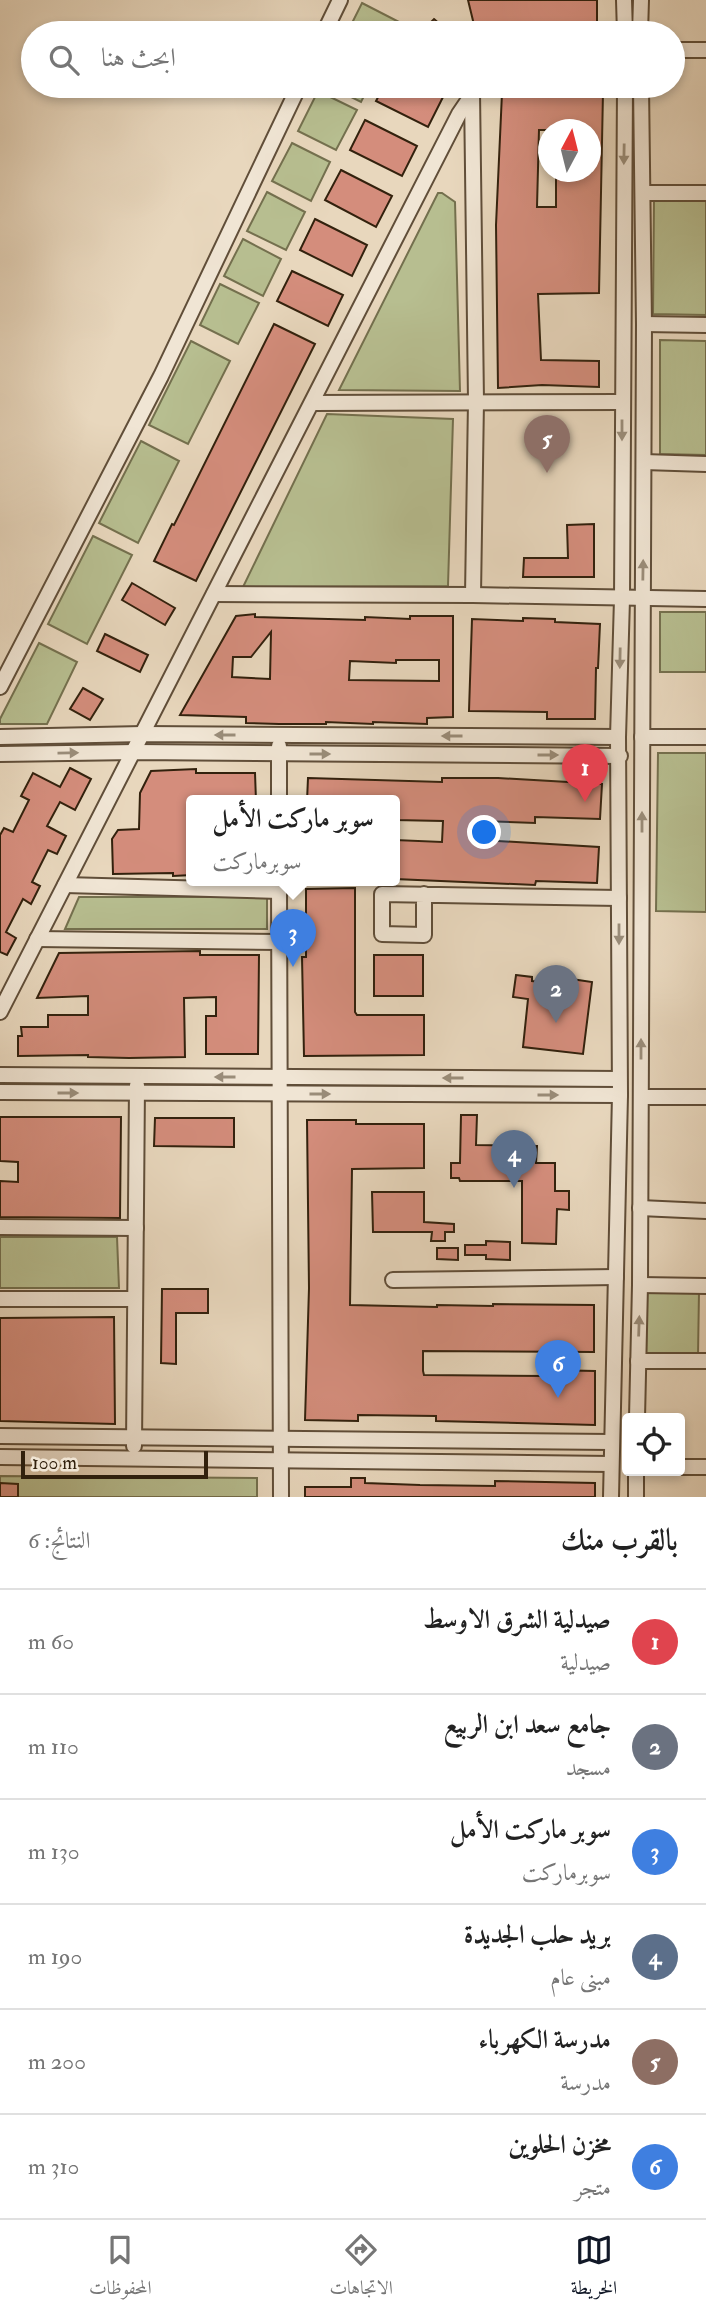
<!DOCTYPE html>
<html lang="ar">
<head>
<meta charset="utf-8">
<style>
	:root { --surface:#fff; --page:#f6f6f6; --text:#222; --muted:#767676; --line:#e0e0e0; --accent:#111827 }
	body { margin:0; font-family:"IM FELL Double Pica",Amiri,serif; background:var(--page); color:var(--text); direction:rtl }
	.controls { position:absolute; right:21px; bottom:21px; display:grid; overflow:hidden; border-radius:7px; box-shadow:0 4px 10px #0003 }
	.controls button { width:63px; height:63px; display:grid; place-items:center; padding:0; border:0; border-bottom:2px solid var(--line); background:var(--surface); color:var(--text); font:35px sans-serif }
	.compass { position:absolute; left:538px; top:119px; width:63px; height:63px; border-radius:50%; background:var(--surface); box-shadow:0 4px 10px #0003; rotate:7deg }
	.scale { position:absolute; left:21px; bottom:18px; width:187px; box-sizing:border-box; padding-left:7px; border:4px solid #32210d; border-top:0; font-size:19px; line-height:24px; white-space:nowrap; color:#32210d; -webkit-text-stroke:5px #f0e5d4; paint-order:stroke }
	.you { position:absolute; left:485px; top:833px; width:24px; height:24px; margin:-18px; border:5px solid #fff; border-radius:50%; background:#1a73e8; box-shadow:0 0 0 10px #1a73e833 }
	.badge { display:grid; place-items:center; width:46px; height:46px; border-radius:50%; background:var(--accent); color:#fff; font-size:23px; font-weight:700 }
	.pin { position:absolute; translate:-50% -58px; filter:drop-shadow(0 2px 4px #0008) }
	.pin::after { content:''; position:absolute; top:37px; width:24px; height:21px; background:inherit; clip-path:polygon(0 0,100% 0,50% 100%) }
	.popup { position:absolute; left:186px; top:795px; width:214px; height:91px; box-sizing:border-box; display:grid; place-content:center; border-radius:7px; background:var(--surface); filter:drop-shadow(0 2px 5px #0005); font-size:23px; white-space:nowrap; color:var(--muted) }
	.popup b { font-size:26px; color:var(--text) }
	.popup::after { content:''; position:absolute; left:50%; top:100%; margin-left:-14px; border:14px solid transparent; border-top-color:var(--surface) }
	.list { margin:0; padding:0; list-style:none }
	h2 { display:flex; justify-content:space-between; align-items:center; height:91px; margin:0; padding:0 28px; font-size:30px }
	h2 small { font-size:23px; font-weight:400; color:var(--muted) }
	.list li { display:grid; grid-template-columns:46px 1fr auto; gap:21px; align-items:center; box-sizing:border-box; height:105px; padding:0 28px; border-top:2px solid var(--line) }
	.list b { display:block; font-size:26px; white-space:nowrap }
	.list p { margin:0; font-size:23px; white-space:nowrap; color:var(--muted) }
	.list em { font-size:23px; font-style:normal; color:var(--muted) }
	.icon { flex:none; width:38px; height:38px; fill:none; stroke:currentColor; stroke-width:2; stroke-linecap:round; stroke-linejoin:round }
	.map { position:relative; flex:none; width:706px; height:1497px; overflow:hidden; direction:ltr }
	.search { position:absolute; background:var(--surface); box-shadow:0 4px 10px #0003; left:21px; right:21px; top:21px; height:77px; display:flex; align-items:center; gap:18px; box-sizing:border-box; padding:0 24px; border-radius:38px; color:var(--muted); font-size:26px }
	.sheet { height:721px; background:var(--surface) }
	nav { display:flex; justify-content:space-around; align-items:center; box-sizing:border-box; height:98px; border-top:2px solid var(--line); background:var(--surface); font-size:19px; color:var(--muted) }
	nav a { display:grid; justify-items:center; gap:4px }
	nav .on { color:var(--accent) }
	.map>svg:first-child { display:block }
</style>
</head>
<body>
<div class="map">
<svg width="706" height="1497" viewBox="0 0 706 1497">
	<rect width="100%" height="100%" fill="#e8d7bd"/>
	<filter id="stains"><feTurbulence type="fractalNoise" baseFrequency=".00286" numOctaves="4"/><feColorMatrix values="0 0 0 0 .2 0 0 0 0 .09 0 0 0 0 .02 0 0 0 .5 -.17"/></filter>
	<radialGradient id="worn" r=".72"><stop offset=".6" stop-color="#630" stop-opacity="0"/><stop offset="1" stop-color="#630" stop-opacity=".3"/></radialGradient>
	<g fill="#b7be90" stroke="#74704e" stroke-width="2">
		<polygon points="362,3 401,23 396,33 347,33"/>
		<polygon points="329,86 369,86 361,102"/>
		<polygon points="318,91 357,110 336,150 298,131"/>
		<polygon points="292,143 330,162 311,201 272,181"/>
		<polygon points="267,192 305,212 286,250 247,231"/>
		<polygon points="438,193 442,193 455,202 460,391 339,390"/>
		<polygon points="654,200 706,201 706,315 653,314"/>
		<polygon points="243,239 281,259 263,296 224,276"/>
		<polygon points="220,284 259,303 238,344 200,325"/>
		<polygon points="660,340 706,341 706,455 660,454"/>
		<polygon points="191,341 230,361 188,444 149,425"/>
		<polygon points="327,414 453,419 448,586 243,587"/>
		<polygon points="141,441 179,461 138,543 99,523"/>
		<polygon points="93,536 132,555 87,644 48,624"/>
		<rect x="660" y="612" width="46" height="60"/>
		<polygon points="39,643 77,662 47,724 0,724 0,719"/>
		<polygon points="658,753 706,753 706,912 656,911"/>
		<polygon points="79,897 267,897 267,929 65,929"/>
		<polygon points="0,1237 117,1237 119,1288 0,1288"/>
		<polygon points="647,1291 699,1292 698,1356 646,1355"/>
		<polygon points="0,1476 257,1478 257,1497 0,1497"/>
	</g>
	<g fill="#d48d7c" stroke="#32210d" stroke-width="2" fill-rule="evenodd">
		<polygon points="468,0 597,0 597,33 476,33"/>
		<polygon points="434,19 450,33 420,33"/>
		<polygon points="384,86 450,86 440,96 443,97 428,127 376,101"/>
		<path d="M558 91 603 92 599 293 538 294 541 360 599 361V387L542 385 498 388 496 225 502 93 558 95ZM539 130H591V172H556V207H537Z"/>
		<polygon points="365,120 417,146 402,176 350,150"/>
		<polygon points="341,170 392,196 376,227 325,200"/>
		<polygon points="315,219 367,245 352,276 300,250"/>
		<polygon points="292,271 343,295 328,326 277,301"/>
		<polygon points="274,324 315,344 196,581 154,561 172,524 174,525"/>
		<polygon points="594,524 594,577 523,577 524,558 568,558 567,525"/>
		<polygon points="132,583 175,608 165,625 122,600"/>
		<path d="M255 614V617L365 620V617L410 619V616H453V717L427 718V724L373 722V724L326 722V724H279L246 723V717L180 715 236 616ZM271 632 270 679 232 677 233 657H251ZM396 660H439V681L349 680 350 661 396 663Z"/>
		<polygon points="523,618 555,619 555,622 600,624 598,668 596,668 595,719 547,719 547,712 469,711 472,619 523,621"/>
		<polygon points="105,634 148,655 140,672 97,651"/>
		<polygon points="83,688 103,699 90,720 70,709"/>
		<polygon points="70,768 91,779 75,810 60,802 47,826 66,836 57,854 48,850 32,882 40,886 31,904 23,899 6,932 16,938 7,955 0,952 0,835 4,828 13,832 29,800 21,796 33,773 60,787"/>
		<polygon points="196,769 196,773 255,773 256,801 192,801 192,875 173,876 173,873 113,874 112,839 118,830 139,829 140,793 151,771"/>
		<polygon points="308,778 442,782 442,778 498,778 602,784 600,819 535,817 535,823 481,821 481,840 599,847 597,883 536,881 535,885 395,879 395,840 442,842 443,821 395,820 395,801 307,801"/>
		<polygon points="355,888 355,1012 357,1015 424,1015 424,1055 304,1056 302,957 306,957 306,889"/>
		<polygon points="200,951 200,955 259,955 258,1054 206,1054 206,1016 216,1016 216,997 184,998 185,1057 129,1058 88,1057 88,1055 18,1056 18,1036 22,1036 21,1027 48,1027 48,1015 88,1015 88,996 37,998 59,953"/>
		<rect x="374" y="955" width="49" height="41"/>
		<polygon points="516,975 532,977 532,981 570,985 571,979 592,982 583,1054 523,1047 528,999 513,997"/>
		<polygon points="461,1115 477,1115 476,1145 537,1146 536,1163 555,1163 555,1191 569,1191 569,1210 557,1209 556,1244 522,1243 522,1181 460,1181 459,1178 451,1178 451,1163 460,1163"/>
		<polygon points="0,1117 121,1117 120,1218 0,1217 0,1181 18,1182 18,1162 0,1161"/>
		<polygon points="155,1118 234,1118 234,1147 154,1146"/>
		<polygon points="307,1120 356,1120 356,1124 424,1124 424,1168 352,1169 350,1305 437,1307 437,1305 493,1306 493,1304 594,1305 594,1352 423,1351 423,1371 424,1375 547,1376 548,1370 595,1371 595,1425 436,1421 436,1416 358,1415 358,1421 305,1420 309,1288"/>
		<polygon points="372,1192 424,1192 424,1222 454,1224 454,1232 445,1232 445,1241 431,1241 432,1232 373,1232"/>
		<polygon points="486,1241 510,1242 510,1260 486,1259 486,1255 465,1255 465,1245 486,1245"/>
		<polygon points="437,1248 458,1248 458,1260 437,1259"/>
		<polygon points="162,1289 208,1289 208,1313 176,1313 176,1364 161,1363"/>
		<polygon points="114,1317 115,1424 0,1421 0,1318"/>
		<polygon points="351,1478 365,1478 365,1483 420,1485 495,1486 495,1481 595,1483 595,1497 305,1497 305,1487 351,1487"/>
		<polygon points="0,1483 18,1484 18,1497 0,1497"/>
	</g>
	<g fill="none" stroke-linecap="round" stroke-linejoin="round">
		<defs>
			<g id="minor">
				<polyline points="624,0 625,33"/>
				<polyline points="324,33 340,0"/>
				<polyline points="640,33 641,0"/>
				<polyline points="673,50 706,50"/>
				<polyline points="472,92 476,401 473,595"/>
				<polyline points="644,193 706,193"/>
				<polyline points="644,324 706,325"/>
				<polyline points="312,403 622,402"/>
				<polyline points="644,462 706,464"/>
				<polyline points="214,594 473,595 706,599"/>
				<polyline points="0,687 161,376 299,86"/>
				<polyline points="0,737 143,734 618,737"/>
				<polyline points="642,737 706,737"/>
				<polyline points="0,754 135,752 620,756"/>
				<polyline points="279,801 279,746"/>
				<polyline points="279,881 281,1497"/>
				<polyline points="65,885 279,891"/>
				<polyline points="424,894 424,935 382,934 382,894 619,898"/>
				<polyline points="37,939 279,942"/>
				<polyline points="0,1012 459,114 478,86"/>
				<polyline points="0,1075 619,1079"/>
				<polyline points="0,1092 620,1095"/>
				<polyline points="641,1097 706,1097"/>
				<polyline points="640,1208 706,1211"/>
				<polyline points="0,1227 136,1228"/>
				<polyline points="393,1280 616,1277"/>
				<polyline points="640,1285 706,1286"/>
				<polyline points="0,1299 135,1299"/>
				<polyline points="638,1361 706,1361"/>
				<polyline points="637,1418 640,1285 644,324 641,86"/>
				<polyline points="0,1436 611,1442"/>
				<polyline points="134,1446 137,1085"/>
				<polyline points="0,1457 611,1464"/>
				<polyline points="680,1467 706,1467"/>
				<polyline points="611,1497 620,1095 618,737 622,599 625,86"/>
				<polyline points="636,1497 636,1471"/>
			</g>
		</defs>
		<use href="#minor" stroke="#604e39" stroke-width="18"/>
		<use href="#minor" stroke="#f0e5d4" stroke-width="14"/>
	</g>
	<defs><path id="oneway-solid" d="M-6-.8H1V-3.2L6.5 0L1 3.2V.8H-6Z" transform="scale(1.75)"/></defs>
	<g fill="#9a8d7a">
		<use href="#oneway-solid" transform="translate(624 154) rotate(91)"/>
		<use href="#oneway-solid" transform="translate(622 430) rotate(90)"/>
		<use href="#oneway-solid" transform="translate(643 570) rotate(-89)"/>
		<use href="#oneway-solid" transform="translate(620 658) rotate(91)"/>
		<use href="#oneway-solid" transform="translate(225 735) rotate(-180)"/>
		<use href="#oneway-solid" transform="translate(452 736) rotate(-180)"/>
		<use href="#oneway-solid" transform="translate(68 753) rotate(-1)"/>
		<use href="#oneway-solid" transform="translate(320 754)"/>
		<use href="#oneway-solid" transform="translate(548 755)"/>
		<use href="#oneway-solid" transform="translate(642 822) rotate(-90)"/>
		<use href="#oneway-solid" transform="translate(619 934) rotate(90)"/>
		<use href="#oneway-solid" transform="translate(641 1049) rotate(-90)"/>
		<use href="#oneway-solid" transform="translate(225 1077) rotate(-180)"/>
		<use href="#oneway-solid" transform="translate(453 1078) rotate(-180)"/>
		<use href="#oneway-solid" transform="translate(68 1093)"/>
		<use href="#oneway-solid" transform="translate(320 1094)"/>
		<use href="#oneway-solid" transform="translate(548 1095)"/>
		<use href="#oneway-solid" transform="translate(639 1326) rotate(-88)"/>
	</g>
	<rect width="100%" height="100%" filter="url(#stains)"/>
	<rect width="100%" height="100%" fill="url(#worn)"/>
</svg>
<div class="controls">
<button><svg class="icon" aria-label="locate" viewBox="0 0 24 24"><circle cx="12" cy="12" r="6"/><path d="M12 2v4M12 18v4M2 12h4M18 12h4"/></svg></button>
</div>
<svg class="compass" viewBox="-18 -18 36 36"><path d="M0-13l5 13h-10z" fill="#e53935"/><path d="M0 13l5-13h-10z" fill="#767676"/></svg>
<div class="scale">100 m</div>
<div class="you"></div>
<div class="pin badge" style="left:585px;top:802px;background:#e0444e">1</div>
<div class="pin badge" style="left:556px;top:1023px;background:#6b7280">2</div>
<div class="pin badge" style="left:293px;top:967px;background:#3f7fe0">3</div>
<div class="popup"><b>سوبر ماركت الأمل</b>سوبرماركت</div>
<div class="pin badge" style="left:514px;top:1188px;background:#5c6f8a">4</div>
<div class="pin badge" style="left:547px;top:473px;background:#8d6e63">5</div>
<div class="pin badge" style="left:558px;top:1398px;background:#3f7fe0">6</div>
<div class="search"><svg class="icon" aria-label="search" viewBox="0 0 24 24"><circle cx="10" cy="10" r="6"/><path d="M15 15l6 6"/></svg>ابحث هنا</div>
</div>
<section class="sheet">
<h2>بالقرب منك<small>النتائج: 6</small></h2>
<ul class="list">
<li><span class="badge" style="background:#e0444e">1</span><div><b>صيدلية الشرق الاوسط</b><p>صيدلية</p></div><em>60 m</em></li>
<li><span class="badge" style="background:#6b7280">2</span><div><b>جامع سعد ابن الربيع</b><p>مسجد</p></div><em>110 m</em></li>
<li><span class="badge" style="background:#3f7fe0">3</span><div><b>سوبر ماركت الأمل</b><p>سوبرماركت</p></div><em>130 m</em></li>
<li><span class="badge" style="background:#5c6f8a">4</span><div><b>بريد حلب الجديدة</b><p>مبنى عام</p></div><em>190 m</em></li>
<li><span class="badge" style="background:#8d6e63">5</span><div><b>مدرسة الكهرباء</b><p>مدرسة</p></div><em>200 m</em></li>
<li><span class="badge" style="background:#3f7fe0">6</span><div><b>مخزن الحلوين</b><p>متجر</p></div><em>310 m</em></li>
</ul>
</section>
<nav>
<a class="on"><svg class="icon" aria-label="map" viewBox="0 0 24 24"><path d="M3 6l6-2 6 2 6-2v14l-6 2-6-2-6 2zM9 4v14M15 6v14"/></svg>الخريطة</a>
<a><svg class="icon" aria-label="directions" viewBox="0 0 24 24"><path d="M12 3l9 9-9 9-9-9zM9 14v-3h6M13 9l2 2-2 2"/></svg>الاتجاهات</a>
<a><svg class="icon" aria-label="saved" viewBox="0 0 24 24"><path d="M7 4h10v16l-5-4-5 4z"/></svg>المحفوظات</a>
</nav>
</body>
</html>
